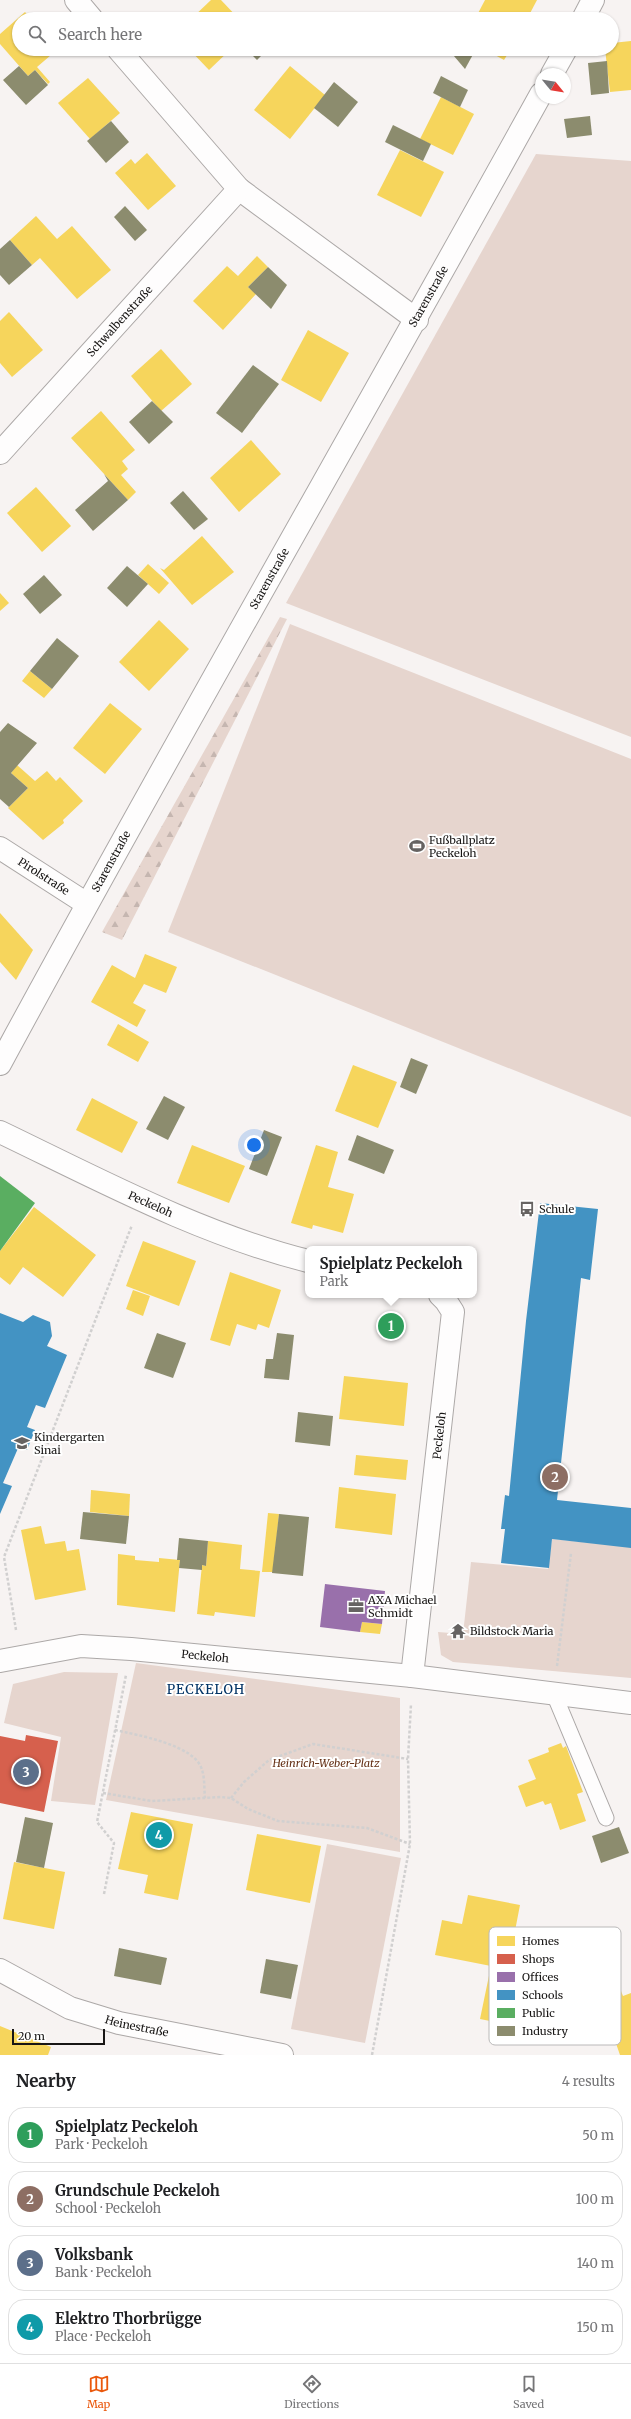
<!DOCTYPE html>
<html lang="en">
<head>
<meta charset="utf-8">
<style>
	:root { --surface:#fff; --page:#f2f2f2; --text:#202124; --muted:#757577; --line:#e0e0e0; --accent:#ea580c }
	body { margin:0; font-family:Merriweather,serif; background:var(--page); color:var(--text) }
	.compass { position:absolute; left:535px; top:68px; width:36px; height:36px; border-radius:50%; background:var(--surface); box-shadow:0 1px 3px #0004; rotate:120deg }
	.scale { position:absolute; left:12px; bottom:10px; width:93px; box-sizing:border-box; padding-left:4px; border:2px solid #181615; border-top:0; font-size:11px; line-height:14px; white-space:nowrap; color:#181615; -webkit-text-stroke:3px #fff; paint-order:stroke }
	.you { position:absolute; left:254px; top:1145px; width:14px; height:14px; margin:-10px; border:3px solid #fff; border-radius:50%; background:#1a73e8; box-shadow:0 0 0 6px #1a73e833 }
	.badge { display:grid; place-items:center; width:26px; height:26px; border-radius:50%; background:var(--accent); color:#fff; font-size:13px; font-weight:700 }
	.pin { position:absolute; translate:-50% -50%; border:2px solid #fff; box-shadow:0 1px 4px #0006 }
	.popup { position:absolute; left:305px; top:1246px; width:172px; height:52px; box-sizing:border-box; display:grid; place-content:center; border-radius:8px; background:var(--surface); filter:drop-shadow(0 1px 3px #0005); font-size:13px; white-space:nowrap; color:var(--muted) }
	.popup b { font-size:15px; color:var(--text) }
	.popup::after { content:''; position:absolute; left:50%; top:100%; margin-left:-8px; border:8px solid transparent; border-top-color:var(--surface) }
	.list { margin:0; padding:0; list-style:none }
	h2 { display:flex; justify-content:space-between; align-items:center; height:52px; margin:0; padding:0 16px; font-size:17px }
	h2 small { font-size:13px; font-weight:400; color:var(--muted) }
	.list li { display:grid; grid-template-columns:26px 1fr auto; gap:12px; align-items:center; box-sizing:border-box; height:56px; margin:0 8px 8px; padding:0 8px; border:1px solid var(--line); border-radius:16px }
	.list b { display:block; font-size:15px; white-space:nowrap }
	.list p { margin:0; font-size:13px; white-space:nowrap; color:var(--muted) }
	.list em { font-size:13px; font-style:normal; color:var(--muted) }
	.icon { flex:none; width:22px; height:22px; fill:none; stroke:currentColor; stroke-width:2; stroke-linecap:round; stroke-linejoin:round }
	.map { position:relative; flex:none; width:631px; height:2055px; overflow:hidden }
	.search { position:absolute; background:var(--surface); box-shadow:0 1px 3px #0004; left:12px; right:12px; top:12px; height:44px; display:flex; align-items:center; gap:10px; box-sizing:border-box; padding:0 14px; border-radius:22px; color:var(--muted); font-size:15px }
	.sheet { height:308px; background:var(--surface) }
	nav { display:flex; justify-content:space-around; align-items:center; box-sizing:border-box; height:56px; border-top:1px solid var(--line); background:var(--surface); font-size:11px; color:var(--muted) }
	nav a { display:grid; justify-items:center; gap:2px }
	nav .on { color:var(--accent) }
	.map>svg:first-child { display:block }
</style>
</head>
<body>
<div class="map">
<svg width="631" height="2055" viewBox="0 0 631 2055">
	<defs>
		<pattern id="forest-firs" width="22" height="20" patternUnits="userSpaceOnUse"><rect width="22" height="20" fill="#e6d5ce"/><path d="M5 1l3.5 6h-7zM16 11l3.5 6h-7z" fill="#c5b6b0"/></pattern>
	</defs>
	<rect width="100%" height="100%" fill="#f7f3f2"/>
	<g fill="#e6d5ce">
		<polygon points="536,154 631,161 631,737 286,603"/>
		<polygon points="290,624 631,759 631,1117 168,932"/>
		<polygon points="552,1539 631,1547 631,1678 453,1662 441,1655 438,1632 463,1634 471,1562 548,1569"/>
		<polygon points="136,1663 400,1698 400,1852 106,1800"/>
		<polygon points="64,1672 118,1673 95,1805 51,1801 61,1737 4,1723 13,1684"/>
		<polygon points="327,1844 401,1858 365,2043 291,2029"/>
	</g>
	<polygon fill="url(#forest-firs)" points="280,617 287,619 122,940 102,932"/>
	<g fill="#f6d55c">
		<polygon points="211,0 221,0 239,19 191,19"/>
		<polygon points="485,0 537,0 527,19 475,19"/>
		<polygon points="25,12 31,19 19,19 19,49 58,49 37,67 50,82 48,84 35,70 28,76 0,44 0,34"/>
		<polygon points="631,41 631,90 610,92 605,49 612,49 612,43"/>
		<polygon points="189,49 231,49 209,70"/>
		<polygon points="484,49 511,49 504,60"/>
		<polygon points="290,66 325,95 290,139 254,110"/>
		<polygon points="88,78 120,113 90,139 58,103"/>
		<polygon points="441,97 474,114 453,155 420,139"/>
		<polygon points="400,150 444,172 421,217 377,195"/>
		<polygon points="147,153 176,186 148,210 115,173 131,159 135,164"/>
		<polygon points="36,216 57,239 72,226 111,270 77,299 40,258 32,265 10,240"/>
		<polygon points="257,256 268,267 248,287 256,294 223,330 193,301 227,266 238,276"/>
		<polygon points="9,312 43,350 12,377 0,363 0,321"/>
		<polygon points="308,330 349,353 321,402 281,380"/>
		<polygon points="161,349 192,384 161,411 131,376"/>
		<polygon points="101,411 135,450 122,461 128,469 121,475 136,492 128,500 71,438"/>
		<polygon points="251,440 281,474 239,512 210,478"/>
		<polygon points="36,487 71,526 42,552 7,513"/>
		<polygon points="202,536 234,572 192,605 160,568 164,570"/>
		<polygon points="148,564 169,583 159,594 138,575"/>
		<polygon points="0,593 9,603 0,611"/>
		<polygon points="159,620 189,649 149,691 119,662"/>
		<polygon points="30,671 52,689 44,698 22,681"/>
		<polygon points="110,703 142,729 105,774 73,748"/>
		<polygon points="17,765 35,781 47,771 56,781 60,777 83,801 63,820 64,823 43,840 8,808 28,788 11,773"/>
		<polygon points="0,913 33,950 16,980 0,962"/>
		<polygon points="145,954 177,967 166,993 144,984 133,1003 146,1010 137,1027 91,1002 112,965 135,978"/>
		<polygon points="118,1024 149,1042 138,1062 107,1045"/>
		<polygon points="353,1065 397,1082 378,1128 335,1111"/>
		<polygon points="92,1098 138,1122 122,1153 76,1130"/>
		<polygon points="192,1145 245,1166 229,1203 177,1183"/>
		<polygon points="316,1145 338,1152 328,1187 354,1194 343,1233 313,1225 312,1229 291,1223"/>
		<polygon points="34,1207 96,1255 63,1297 23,1267 10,1285 0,1277 0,1251"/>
		<polygon points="143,1241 196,1261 179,1306 126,1286"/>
		<polygon points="230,1272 281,1290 269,1328 258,1324 256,1330 237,1324 230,1346 210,1340"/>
		<polygon points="133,1290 150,1296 143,1316 126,1309"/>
		<polygon points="344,1376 408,1383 404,1426 339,1419"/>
		<polygon points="356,1455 408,1460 406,1480 354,1475"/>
		<polygon points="339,1487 396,1494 392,1535 335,1528"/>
		<polygon points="91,1490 130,1494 129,1516 90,1512"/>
		<polygon points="268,1513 279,1514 273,1572 262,1572"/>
		<polygon points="41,1526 45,1544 65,1541 67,1551 79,1549 86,1590 35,1600 21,1530"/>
		<polygon points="208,1541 242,1545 240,1569 260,1571 255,1617 215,1612 214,1616 197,1614 202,1565 206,1566"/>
		<polygon points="118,1554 135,1556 135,1560 159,1562 159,1558 180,1560 175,1612 117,1605"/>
		<polygon points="362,1622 382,1624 380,1634 360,1632"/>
		<polygon points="561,1743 563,1748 566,1746 583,1792 577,1794 586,1821 560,1830 551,1803 545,1805 543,1801 526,1807 518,1786 536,1779 528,1760 549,1752 548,1748"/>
		<polygon points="131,1812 193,1824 178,1900 144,1893 148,1875 118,1869"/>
		<polygon points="257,1834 321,1846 310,1903 246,1890"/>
		<polygon points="14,1862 65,1872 54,1929 3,1919"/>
		<polygon points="468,1895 520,1905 508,1967 559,1978 550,2033 480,2019 491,1966 435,1955 442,1920 462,1924"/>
		<polygon points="621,1991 623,1996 631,1993 631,2055 620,2055 601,2000"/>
		<polygon points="0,2026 51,2047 48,2055 0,2055"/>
	</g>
	<polygon fill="#d6604d" points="26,1735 58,1741 44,1812 0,1803 0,1736 25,1741"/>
	<polygon fill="#9970ab" points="325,1584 385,1591 382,1624 362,1622 360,1632 320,1627"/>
	<g fill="#4393c3">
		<polygon points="540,1203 598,1209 590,1280 581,1278 557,1500 631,1508 631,1548 552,1539 549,1568 501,1563 505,1529 501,1529 505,1495 509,1496 526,1321"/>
		<polygon points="0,1313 23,1322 33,1315 50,1322 52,1336 47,1346 67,1355 45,1408 36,1405 27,1427 35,1430 27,1450 19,1446 3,1483 12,1486 0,1514"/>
	</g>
	<polygon fill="#5aae61" points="0,1176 35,1203 0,1251"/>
	<g fill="#8c8c6e">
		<polygon points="246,49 268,49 257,60"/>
		<polygon points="448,49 476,49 465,69"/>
		<polygon points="607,61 609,93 591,95 588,63"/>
		<polygon points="19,66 28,76 35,70 48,85 26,105 3,80"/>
		<polygon points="441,76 468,90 460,107 433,93"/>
		<polygon points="334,82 358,102 338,127 314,108"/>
		<polygon points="590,116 592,135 567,138 564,119"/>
		<polygon points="111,121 129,142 106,163 87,141"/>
		<polygon points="393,125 431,144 423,161 385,142"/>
		<polygon points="125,206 147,230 135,241 114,217"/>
		<polygon points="10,240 32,265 9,285 0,275 0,249"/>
		<polygon points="268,267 287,285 271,309 248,287"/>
		<polygon points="253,365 279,384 242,433 216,413"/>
		<polygon points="152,401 173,422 149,444 129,422"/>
		<polygon points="104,474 128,500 93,531 75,510 108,481"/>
		<polygon points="183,491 208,519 194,530 170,503"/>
		<polygon points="127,566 148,584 127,607 107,588"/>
		<polygon points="44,575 62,595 40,614 23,594"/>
		<polygon points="57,638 79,656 52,689 30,671"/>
		<polygon points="8,723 37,743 11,773 28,788 9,807 0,799 0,732"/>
		<polygon points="411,1058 428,1065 416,1094 400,1087"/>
		<polygon points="164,1096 185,1107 168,1140 146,1129"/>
		<polygon points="264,1130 282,1137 267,1176 249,1169"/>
		<polygon points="357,1135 394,1150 384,1174 348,1160"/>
		<polygon points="157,1333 186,1343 173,1378 144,1368"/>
		<polygon points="277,1333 294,1335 289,1380 264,1378 266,1359 273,1359"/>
		<polygon points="298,1412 333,1416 330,1446 295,1442"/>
		<polygon points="83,1512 129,1516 126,1544 80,1539"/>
		<polygon points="279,1514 309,1517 303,1576 272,1573"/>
		<polygon points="179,1538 208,1541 206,1566 202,1565 202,1570 179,1568 180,1560 177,1560"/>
		<polygon points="25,1817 53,1823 44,1868 16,1862"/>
		<polygon points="619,1827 629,1853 601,1863 592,1836"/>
		<polygon points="119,1948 167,1958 161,1985 114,1976"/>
		<polygon points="266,1959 298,1965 291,1999 260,1993"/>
	</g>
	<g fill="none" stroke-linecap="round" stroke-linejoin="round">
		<defs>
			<polyline id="lane" points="554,1694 606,1818"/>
			<g id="street">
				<polyline points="76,0 92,19"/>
				<polyline points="583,19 593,0"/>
				<polyline points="118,49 239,189 417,320"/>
				<polyline points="552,74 566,49"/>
				<path id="s1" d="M0 453 239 189"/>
				<path id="s2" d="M0 848 87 904"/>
				<path id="s3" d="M0 1064C176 738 362 418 541 94"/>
				<path id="s4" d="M0 1132C100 1180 200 1234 308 1261"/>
				<path id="s5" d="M0 1661 81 1646 131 1649 412 1676 631 1703"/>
				<path id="s6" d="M412 1676 453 1312 446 1301 440 1295"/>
				<path id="s7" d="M0 1970 70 2008 119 2023 282 2055"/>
			</g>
		</defs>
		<use href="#lane" stroke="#aca8a7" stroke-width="17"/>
		<use href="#street" stroke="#aca8a7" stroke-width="24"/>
		<g stroke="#d1d0d0" stroke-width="2.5" stroke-dasharray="3 2" stroke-linecap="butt">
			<polyline points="16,1630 4,1557 132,1225"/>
			<polyline points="557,1666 571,1553"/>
			<path d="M115 1730C137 1735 196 1745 202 1770 205 1779 204 1789 205 1798"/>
			<polyline points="103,1793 152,1801 221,1797 231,1798 248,1809 278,1821 367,1828 410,1844"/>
			<polyline points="231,1798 244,1782 269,1760 313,1744 408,1759"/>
			<polyline points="104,1894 114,1843 97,1822 126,1675"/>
			<polyline points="372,2055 410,1844 408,1759 411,1704"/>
		</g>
		<use href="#lane" stroke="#fefdfd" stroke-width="15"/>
		<use href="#street" stroke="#fefdfd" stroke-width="22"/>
	</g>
	<defs>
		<symbol id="stadium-bare" viewBox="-9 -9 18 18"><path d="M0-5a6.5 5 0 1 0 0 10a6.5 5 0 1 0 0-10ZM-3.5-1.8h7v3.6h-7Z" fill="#666362" stroke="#fff" stroke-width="2.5" paint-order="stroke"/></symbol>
		<symbol id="bus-bare" viewBox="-9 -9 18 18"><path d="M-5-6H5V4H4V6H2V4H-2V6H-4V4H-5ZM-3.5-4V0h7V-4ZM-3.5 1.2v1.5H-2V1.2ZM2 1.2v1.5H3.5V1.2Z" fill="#666362" stroke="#fff" stroke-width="2.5" paint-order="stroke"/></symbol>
		<symbol id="school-bare" viewBox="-9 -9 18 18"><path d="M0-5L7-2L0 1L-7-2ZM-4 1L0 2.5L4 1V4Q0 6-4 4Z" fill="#666362" stroke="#fff" stroke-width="2.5" paint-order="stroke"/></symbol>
		<symbol id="office-bare" viewBox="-9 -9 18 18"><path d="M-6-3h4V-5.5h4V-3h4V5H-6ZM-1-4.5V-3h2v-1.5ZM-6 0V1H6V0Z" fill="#666362" stroke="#fff" stroke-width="2.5" paint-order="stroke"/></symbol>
		<symbol id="temple-bare" viewBox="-9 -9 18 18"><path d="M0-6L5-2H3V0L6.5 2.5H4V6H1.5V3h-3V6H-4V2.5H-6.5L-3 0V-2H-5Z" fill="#666362" stroke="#fff" stroke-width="2.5" paint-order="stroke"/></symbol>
	</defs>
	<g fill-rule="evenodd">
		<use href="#stadium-bare" x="406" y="835" width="22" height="22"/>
		<use href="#bus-bare" x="516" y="1198" width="22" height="22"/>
		<use href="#school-bare" x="11" y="1432" width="22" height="22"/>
		<use href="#office-bare" x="345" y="1595" width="22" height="22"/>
		<use href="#temple-bare" x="447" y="1620" width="22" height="22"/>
	</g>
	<g text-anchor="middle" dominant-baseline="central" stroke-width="4" stroke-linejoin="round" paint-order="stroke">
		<g font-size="11" fill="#181615" stroke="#fff">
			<text stroke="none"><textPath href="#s3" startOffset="879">Starenstraße</textPath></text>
			<text stroke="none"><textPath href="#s1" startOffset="178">Schwalbenstraße</textPath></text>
			<text stroke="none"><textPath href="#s3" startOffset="555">Starenstraße</textPath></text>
			<text stroke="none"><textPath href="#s3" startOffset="231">Starenstraße</textPath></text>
			<text stroke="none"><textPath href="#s2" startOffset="52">Pirolstraße</textPath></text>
			<text stroke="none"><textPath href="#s4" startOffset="167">Peckeloh</textPath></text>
			<text stroke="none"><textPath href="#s6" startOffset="242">Peckeloh</textPath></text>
			<text stroke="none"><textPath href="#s5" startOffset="207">Peckeloh</textPath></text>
			<text stroke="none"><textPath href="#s7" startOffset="149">Heinestraße</textPath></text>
		</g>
		<g font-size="11" fill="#181615" stroke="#fff" text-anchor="start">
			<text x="429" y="840">Fußballplatz<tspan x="429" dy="13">Peckeloh</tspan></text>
			<text x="539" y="1209">Schule</text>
			<text x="34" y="1437">Kindergarten<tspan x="34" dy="13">Sinai</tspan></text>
			<text x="368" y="1600">AXA Michael<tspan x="368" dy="13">Schmidt</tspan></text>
			<text x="470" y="1631">Bildstock Maria</text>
		</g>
		<g font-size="11" font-style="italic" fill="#653117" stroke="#fff">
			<text x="326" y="1763">Heinrich-Weber-Platz</text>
		</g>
		<g font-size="13" letter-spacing="1" fill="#023365" stroke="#fff">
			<text x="206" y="1689">PECKELOH</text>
		</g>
	</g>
	<rect x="489" y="1927" width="132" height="118" rx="6" fill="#fff" stroke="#bab9b9" stroke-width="1"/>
	<rect x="497" y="1936" width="18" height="10" fill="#f6d55c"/>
	<rect x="497" y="1954" width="18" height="10" fill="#d6604d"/>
	<rect x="497" y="1972" width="18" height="10" fill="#9970ab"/>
	<rect x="497" y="1990" width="18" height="10" fill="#4393c3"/>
	<rect x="497" y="2008" width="18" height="10" fill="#5aae61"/>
	<rect x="497" y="2026" width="18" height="10" fill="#8c8c6e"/>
	<g font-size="11" fill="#181615">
		<text x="522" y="1945">Homes</text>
		<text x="522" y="1963">Shops</text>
		<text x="522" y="1981">Offices</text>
		<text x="522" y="1999">Schools</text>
		<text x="522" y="2017">Public</text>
		<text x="522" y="2035">Industry</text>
	</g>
</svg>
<svg class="compass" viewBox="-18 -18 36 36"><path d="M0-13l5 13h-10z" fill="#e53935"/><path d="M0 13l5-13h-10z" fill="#757577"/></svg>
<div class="scale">20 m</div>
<div class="you"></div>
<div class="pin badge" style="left:391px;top:1326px;background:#2e9e5b">1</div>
<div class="popup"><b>Spielplatz Peckeloh</b>Park</div>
<div class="pin badge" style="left:555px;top:1477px;background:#8d6e63">2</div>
<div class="pin badge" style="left:26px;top:1772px;background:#5c6f8a">3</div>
<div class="pin badge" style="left:159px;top:1835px;background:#0f9aa8">4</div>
<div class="search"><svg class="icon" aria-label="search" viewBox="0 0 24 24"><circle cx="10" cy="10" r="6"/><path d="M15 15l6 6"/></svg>Search here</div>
</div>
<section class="sheet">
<h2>Nearby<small>4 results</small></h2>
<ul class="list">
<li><span class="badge" style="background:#2e9e5b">1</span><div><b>Spielplatz Peckeloh</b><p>Park · Peckeloh</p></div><em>50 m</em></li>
<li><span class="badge" style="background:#8d6e63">2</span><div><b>Grundschule Peckeloh</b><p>School · Peckeloh</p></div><em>100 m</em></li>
<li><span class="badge" style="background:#5c6f8a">3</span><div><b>Volksbank</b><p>Bank · Peckeloh</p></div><em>140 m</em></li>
<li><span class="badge" style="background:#0f9aa8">4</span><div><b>Elektro Thorbrügge</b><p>Place · Peckeloh</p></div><em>150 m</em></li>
</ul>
</section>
<nav>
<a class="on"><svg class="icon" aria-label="map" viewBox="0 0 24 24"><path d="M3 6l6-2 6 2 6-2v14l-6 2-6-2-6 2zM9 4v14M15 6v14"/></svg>Map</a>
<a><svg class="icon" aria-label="directions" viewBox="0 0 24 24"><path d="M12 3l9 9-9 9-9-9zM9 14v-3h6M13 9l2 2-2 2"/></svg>Directions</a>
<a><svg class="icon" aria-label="saved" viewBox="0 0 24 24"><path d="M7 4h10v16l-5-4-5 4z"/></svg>Saved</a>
</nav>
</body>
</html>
